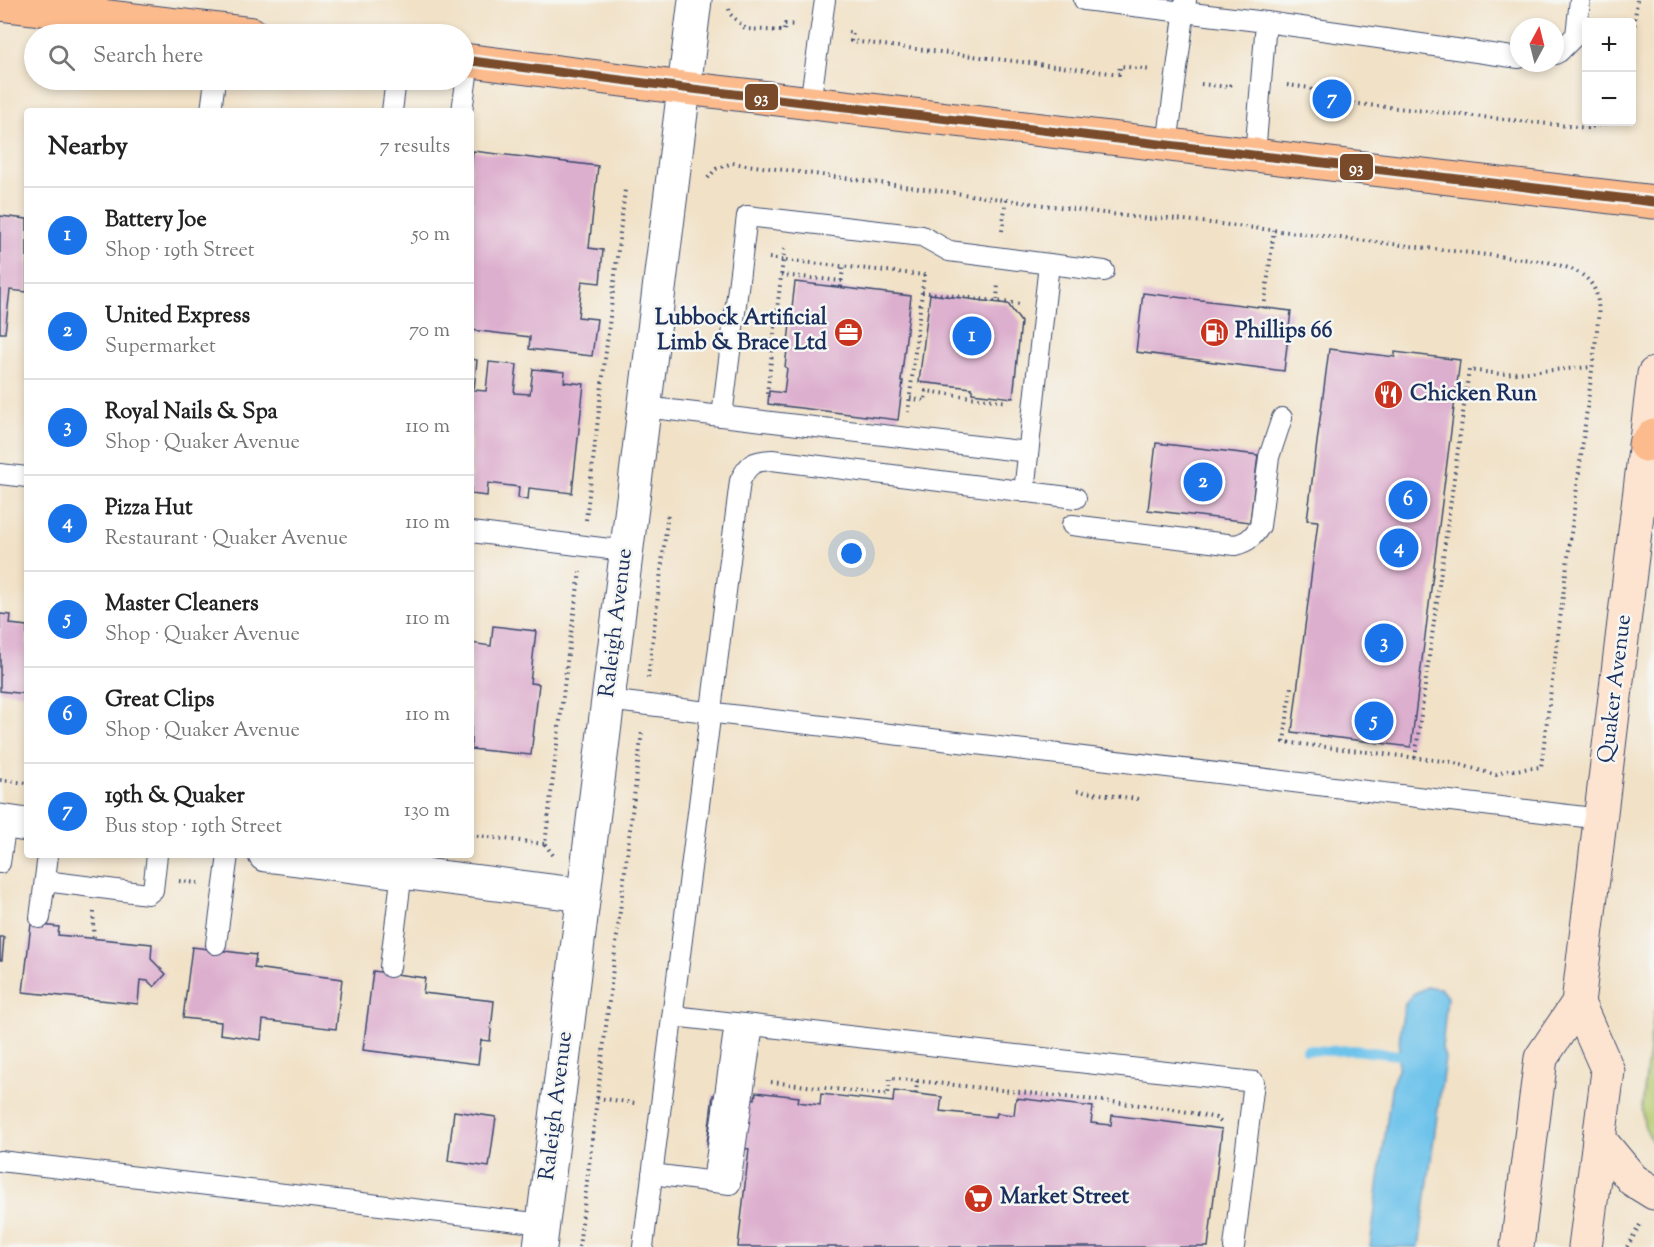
<!DOCTYPE html>
<html lang="en">
<head>
<meta charset="utf-8">
<style>
	:root { --surface:#fff; --page:#f2f2f2; --text:#222; --muted:#767676; --line:#e0e0e0; --accent:#1a73e8 }
	body { margin:0; font-family:"Sorts Mill Goudy",serif; background:var(--page); color:var(--text) }
	.controls { position:absolute; right:18px; top:18px; display:grid; overflow:hidden; border-radius:6px; box-shadow:0 3px 9px #0003 }
	.controls button { width:54px; height:54px; display:grid; place-items:center; padding:0; border:0; border-bottom:2px solid var(--line); background:var(--surface); color:var(--text); font:30px sans-serif }
	.compass { position:absolute; left:1510px; top:18px; width:54px; height:54px; border-radius:50%; background:var(--surface); box-shadow:0 3px 9px #0003; rotate:7deg }
	.you { position:absolute; left:852px; top:554px; width:21px; height:21px; margin:-15px; border:4px solid #fff; border-radius:50%; background:#1a73e8; box-shadow:0 0 0 9px #1a73e833 }
	.badge { display:grid; place-items:center; width:39px; height:39px; border-radius:50%; background:var(--accent); color:#fff; font-size:20px; font-weight:700 }
	.pin { position:absolute; translate:-50% -50%; border:3px solid #fff; box-shadow:0 2px 6px #0006 }
	.list { margin:0; padding:0; list-style:none }
	h2 { display:flex; justify-content:space-between; align-items:center; height:78px; margin:0; padding:0 24px; font-size:26px }
	h2 small { font-size:20px; font-weight:400; color:var(--muted) }
	.list li { display:grid; grid-template-columns:39px 1fr auto; gap:18px; align-items:center; box-sizing:border-box; height:96px; padding:0 24px; border-top:2px solid var(--line) }
	.list b { display:block; font-size:22px; white-space:nowrap }
	.list p { margin:0; font-size:20px; white-space:nowrap; color:var(--muted) }
	.list em { font-size:20px; font-style:normal; color:var(--muted) }
	.icon { flex:none; width:33px; height:33px; fill:none; stroke:currentColor; stroke-width:2; stroke-linecap:round; stroke-linejoin:round }
	.map { position:relative; flex:none; width:1654px; height:1247px; overflow:hidden }
	.search { position:absolute; background:var(--surface); box-shadow:0 3px 9px #0003; left:24px; top:24px; width:450px; height:66px; display:flex; align-items:center; gap:15px; box-sizing:border-box; padding:0 21px; border-radius:33px; color:var(--muted); font-size:22px }
	.panel { position:absolute; background:var(--surface); box-shadow:0 3px 9px #0003; left:24px; top:108px; width:450px; height:750px; border-radius:6px }
	.map>svg:first-child { display:block }
</style>
</head>
<body>
<div class="map">
<svg width="1654" height="1247" viewBox="0 0 1654 1247">
	<rect width="100%" height="100%" fill="#f6f6f2"/>
	<filter id="ink" filterUnits="userSpaceOnUse"><feTurbulence type="fractalNoise" baseFrequency=".0167" numOctaves="2"/><feDisplacementMap in="SourceGraphic" scale="12" xChannelSelector="R" yChannelSelector="G"/><feConvolveMatrix kernelMatrix="1 2 1 2 8 2 1 2 1" color-interpolation-filters="sRGB"/></filter>
	<filter id="wash" filterUnits="userSpaceOnUse"><feTurbulence type="fractalNoise" baseFrequency=".008" numOctaves="4" result="noise"/><feDisplacementMap in="SourceGraphic" scale="24" xChannelSelector="R" yChannelSelector="G"/><feGaussianBlur stdDeviation="1.35" result="paint"/><feColorMatrix in="noise" values="0 0 0 0 0 0 0 0 0 0 0 0 0 0 0 0 0 1.4 0 .05"/><feComposite in="paint" operator="in"/></filter>
	<g filter="url(#wash)">
		<rect width="100%" height="100%" fill="#f1e1c6"/>
		<polygon fill="#b2c86c" stroke="#667c65" stroke-width="1.5" points="1654,1010 1654,1146 1644,1125 1642,1106"/>
		<polygon fill="#6ec3eb" stroke="#4479a4" stroke-width="1.5" points="1427,987 1440,988 1447,997 1442,1048 1445,1058 1419,1247 1370,1247 1392,1083 1398,1070 1400,1030 1405,1004 1413,994"/>
		<g fill="none" stroke-linecap="round" stroke-linejoin="round">
			<polyline stroke="#6ec3eb" stroke-width="10" points="1307,1050 1328,1051 1353,1050 1399,1055"/>
		</g>
		<g id="blocks">
			<g fill="#ddafce">
				<polygon points="473,151 598,166 589,248 603,250 600,283 582,281 578,317 597,319 592,356 529,349 530,337 471,330 471,219 473,200 471,200 471,167"/>
				<polygon points="0,216 27,219 27,292 10,290 5,333 0,333"/>
				<polygon points="795,282 911,296 901,381 903,381 898,420 768,404 769,391 784,393 787,368 785,367"/>
				<polygon points="1143,293 1291,311 1284,371 1136,352"/>
				<polygon points="930,294 1008,304 1021,322 1013,398 972,393 972,388 919,382"/>
				<polygon points="1329,349 1395,357 1395,352 1460,360 1411,747 1292,732 1318,521 1307,520"/>
				<polygon points="471,359 477,360 474,390 486,391 489,362 517,365 514,393 530,394 533,369 565,372 564,382 584,384 572,493 529,488 528,500 518,498 519,487 488,483 487,496 471,494"/>
				<polygon points="1156,443 1258,455 1250,522 1148,510"/>
				<polygon points="0,614 11,615 10,624 27,626 27,694 0,691"/>
				<polygon points="493,626 536,631 530,683 539,684 531,755 471,749 471,643 491,646"/>
				<polygon points="31,924 59,927 58,935 152,944 151,959 166,974 154,987 148,981 140,980 138,1004 23,992"/>
				<polygon points="0,937 4,937 2,960 0,960"/>
				<polygon points="192,947 256,955 254,968 342,979 336,1029 263,1020 261,1040 220,1034 221,1022 183,1018"/>
				<polygon points="373,971 425,978 423,993 494,1001 490,1041 481,1040 478,1064 363,1050"/>
				<polygon points="894,1091 942,1097 940,1111 996,1117 997,1113 1014,1115 1016,1098 1093,1107 1091,1123 1111,1125 1112,1115 1222,1129 1208,1247 738,1247 749,1149 707,1144 713,1095 755,1099 756,1092 799,1097 798,1102 820,1105 821,1094 893,1102"/>
				<polygon points="454,1111 496,1117 489,1167 448,1161"/>
			</g>
		</g>
	</g>
	<g filter="url(#ink)">
		<use href="#blocks" fill-opacity="0" stroke="#3b4a6e" stroke-width="1.5"/>
		<g fill="none" stroke-linecap="round" stroke-linejoin="round">
			<defs>
				<g id="lane">
					<polyline points="1084,0 1266,22"/>
					<polyline points="1555,54 1559,52 1576,35 1580,0"/>
					<polyline points="810,103 825,0"/>
					<polyline points="211,111 215,80"/>
					<polyline points="392,111 396,80"/>
					<polyline points="462,111 469,61"/>
					<polyline points="1167,145 1186,0"/>
					<polyline points="1255,155 1266,22 1519,58"/>
					<polyline points="644,407 1028,452"/>
					<polyline points="722,416 747,216 922,236 949,251 1104,271"/>
					<polyline points="0,474 27,477"/>
					<polyline points="1024,492 1049,264"/>
					<path d="M1072 525 1235 545C1248 542 1253 537 1260 526L1269 457 1282 418"/>
					<polyline points="471,532 626,551"/>
					<polyline points="607,700 1601,819"/>
					<polyline points="0,863 6,822"/>
					<polyline points="45,881 148,894 153,890 157,855"/>
					<polyline points="40,918 48,855"/>
					<polyline points="216,944 228,855"/>
					<polyline points="390,967 402,872"/>
					<polyline points="673,1016 1254,1082 1234,1247"/>
					<polyline points="0,1161 543,1224"/>
					<polyline points="652,1174 730,1184 753,1025"/>
					<polyline points="713,1182 735,1023"/>
					<path d="M643 1247 740 481C748 464 753 461 772 460L1076 498"/>
				</g>
				<g id="street">
					<polyline points="0,821 27,825"/>
					<polyline points="265,855 583,895"/>
					<polyline points="540,1247 695,0"/>
				</g>
				<g id="secondary">
					<polyline points="1578,1003 1608,1071 1585,1247"/>
					<polyline points="1599,1139 1633,1180 1654,1193"/>
					<polyline points="1517,1247 1541,1058 1578,1003 1654,374"/>
				</g>
				<g id="primary">
					<polyline points="0,4 252,34"/>
					<polyline points="464,60 684,88 1654,202"/>
					<polyline points="1645,445 1654,435"/>
				</g>
			</defs>
			<use href="#lane" stroke="#3b4a6e" stroke-width="22"/>
			<use href="#street" stroke="#3b4a6e" stroke-width="35"/>
			<use href="#secondary" stroke="#3b4a6e" stroke-width="35"/>
			<use href="#primary" stroke="#3b4a6e" stroke-width="35"/>
			<g stroke="#3b4a6e" stroke-width="4" stroke-dasharray="1.5 4.5" stroke-linecap="butt">
				<polyline points="729,9 730,14 746,29 784,31 785,24 796,25"/>
				<polyline points="848,32 853,33 851,41 1119,74 1120,66 1151,70"/>
				<polyline points="1632,49 1637,0"/>
				<polyline points="1201,84 1229,87 1233,82"/>
				<polyline points="1287,85 1310,88 1321,100 1587,128 1611,122"/>
				<path d="M708 178 716 169 732 163 1148 219 1168 218 1548 262C1556 265 1564 266 1571 269 1608 284 1598 315 1595 347L1541 767 1506 771 1496 775 1451 762 1284 742 1291 687"/>
				<polyline points="1002,231 1006,200"/>
				<polyline points="769,258 783,260 785,245"/>
				<polyline points="781,275 842,281"/>
				<polyline points="841,287 843,266"/>
				<polyline points="922,292 1020,304"/>
				<polyline points="997,300 998,283"/>
				<polyline points="1264,308 1274,230"/>
				<polyline points="767,394 783,260 924,275 908,412"/>
				<polyline points="910,398 925,401 926,391 1008,402"/>
				<polyline points="586,520 625,190"/>
				<polyline points="648,678 668,513"/>
				<polyline points="1415,758 1469,370 1501,374 1592,367"/>
				<polyline points="0,780 27,783"/>
				<polyline points="1077,791 1138,799"/>
				<polyline points="471,835 545,844 568,654 580,572"/>
				<polyline points="545,844 555,858"/>
				<polyline points="179,881 198,883"/>
				<polyline points="94,912 93,924 94,938"/>
				<polyline points="771,1082 888,1095 890,1078 1168,1108 1216,1118 1223,1124"/>
				<polyline points="916,1094 917,1081"/>
				<polyline points="597,1098 635,1103"/>
				<polyline points="579,1247 642,731"/>
				<polyline points="1627,1247 1641,1223"/>
			</g>
			<use href="#lane" stroke="#fff" stroke-width="20"/>
			<use href="#street" stroke="#fff" stroke-width="33"/>
			<use href="#secondary" stroke="#fde4d1" stroke-width="33"/>
			<use href="#primary" stroke="#fbbb8d" stroke-width="33"/>
			<defs>
				<polyline id="bus-1" points="464,60 684,88 1654,202"/>
			</defs>
			<use href="#bus-1" stroke="#f6f6f2" stroke-width="14"/>
			<use href="#bus-1" stroke="#7a4b2a" stroke-width="9"/>
		</g>
	</g>
	<defs>
		<symbol id="office-disc" viewBox="-11 -11 22 22"><circle r="9.5" fill="#c8321e" stroke="#f6f6f2"/><path d="M-6-3h4V-5.5h4V-3h4V5H-6ZM-1-4.5V-3h2v-1.5ZM-6 0V1H6V0Z" fill="#fff"/></symbol>
		<symbol id="fuel-disc" viewBox="-11 -11 22 22"><circle r="9.5" fill="#c8321e" stroke="#f6f6f2"/><path d="M-5.5-6h7V0h2V4h1.3V-2.5L3-4.5l.8-.8L6-3V5H2.5V1h-1V6h-7ZM-4.2-4.7v3.2H.2V-4.7Z" fill="#fff"/></symbol>
		<symbol id="restaurant-disc" viewBox="-11 -11 22 22"><circle r="9.5" fill="#c8321e" stroke="#f6f6f2"/><path d="M-5-6h1v4h1v-4h1v4h1v-4h1v5L-1.5 .5V6h-2V.5L-5-1ZM5-6V6H3V1.5H1.5Q1.5-4 5-6Z" fill="#fff"/></symbol>
		<symbol id="supermarket-disc" viewBox="-11 -11 22 22"><circle r="9.5" fill="#c8321e" stroke="#f6f6f2"/><path d="M-6-5.5h2.5l.6 2H6L4.5 2H-2.5L-4.4-4H-6ZM-1.5 3.2a1.3 1.3 0 1 0 .1 0ZM3 3.2a1.3 1.3 0 1 0 .1 0Z" fill="#fff"/></symbol>
	</defs>
	<g fill-rule="evenodd">
		<use href="#office-disc" x="832" y="316" width="33" height="33"/>
		<use href="#fuel-disc" x="1198" y="316" width="33" height="33"/>
		<use href="#restaurant-disc" x="1372" y="378" width="33" height="33"/>
		<use href="#supermarket-disc" x="962" y="1182" width="33" height="33"/>
	</g>
	<g text-anchor="middle" dominant-baseline="central" stroke-width="5" stroke-linejoin="round" paint-order="stroke">
		<g font-size="22" font-weight="bold" fill="#1b2f5e" stroke="#f6f6f2" text-anchor="start">
			<text x="827" y="319" text-anchor="end">Lubbock Artificial<tspan x="827" dy="25">Limb &amp; Brace Ltd</tspan></text>
			<text x="1235" y="332">Phillips 66</text>
			<text x="1410" y="395">Chicken Run</text>
			<text x="1000" y="1198">Market Street</text>
		</g>
		<g font-size="22" fill="#1b2f5e" stroke="#f6f6f2">
			<text transform="translate(617 623) rotate(-83)">Raleigh Avenue</text>
			<text transform="translate(1616 689) rotate(-83)">Quaker Avenue</text>
			<text transform="translate(557 1106) rotate(-83)">Raleigh Avenue</text>
		</g>
	</g>
	<g stroke="#f6f6f2" stroke-width="2">
		<rect x="744" y="83" width="35" height="28" rx="6" fill="#7a4b2a"/>
		<rect x="1339" y="153" width="35" height="28" rx="6" fill="#7a4b2a"/>
	</g>
	<g font-size="16" text-anchor="middle" font-weight="bold" fill="#fff">
		<text x="761" y="103">93</text>
		<text x="1356" y="173">93</text>
	</g>
</svg>
<div class="controls">
<button>+</button>
<button>−</button>
</div>
<svg class="compass" viewBox="-18 -18 36 36"><path d="M0-13l5 13h-10z" fill="#e53935"/><path d="M0 13l5-13h-10z" fill="#767676"/></svg>
<div class="you"></div>
<div class="pin badge" style="left:972px;top:336px">1</div>
<div class="pin badge" style="left:1203px;top:482px">2</div>
<div class="pin badge" style="left:1384px;top:643px">3</div>
<div class="pin badge" style="left:1399px;top:548px">4</div>
<div class="pin badge" style="left:1374px;top:721px">5</div>
<div class="pin badge" style="left:1408px;top:500px">6</div>
<div class="pin badge" style="left:1332px;top:99px">7</div>
<div class="search"><svg class="icon" aria-label="search" viewBox="0 0 24 24"><circle cx="10" cy="10" r="6"/><path d="M15 15l6 6"/></svg>Search here</div>
<section class="panel">
<h2>Nearby<small>7 results</small></h2>
<ul class="list">
<li><span class="badge">1</span><div><b>Battery Joe</b><p>Shop · 19th Street</p></div><em>50 m</em></li>
<li><span class="badge">2</span><div><b>United Express</b><p>Supermarket</p></div><em>70 m</em></li>
<li><span class="badge">3</span><div><b>Royal Nails &amp; Spa</b><p>Shop · Quaker Avenue</p></div><em>110 m</em></li>
<li><span class="badge">4</span><div><b>Pizza Hut</b><p>Restaurant · Quaker Avenue</p></div><em>110 m</em></li>
<li><span class="badge">5</span><div><b>Master Cleaners</b><p>Shop · Quaker Avenue</p></div><em>110 m</em></li>
<li><span class="badge">6</span><div><b>Great Clips</b><p>Shop · Quaker Avenue</p></div><em>110 m</em></li>
<li><span class="badge">7</span><div><b>19th &amp; Quaker</b><p>Bus stop · 19th Street</p></div><em>130 m</em></li>
</ul>
</section>
</div>
</body>
</html>
